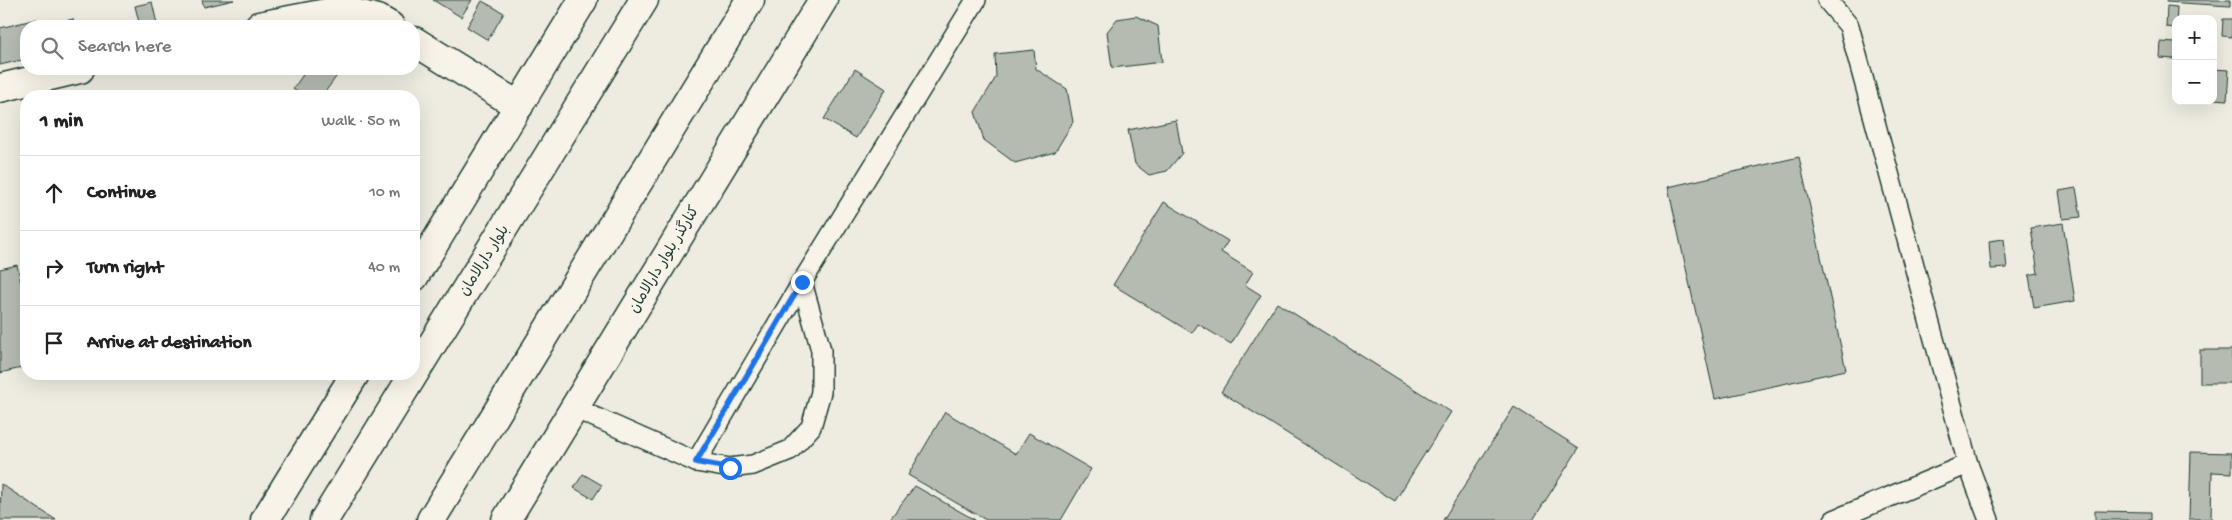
<!DOCTYPE html>
<html lang="en">
<head>
<meta charset="utf-8">
<style>
	:root { --surface:#fff; --page:#f2f2f2; --text:#222; --muted:#767676; --line:#e0e0e0 }
	body { margin:0; font-family:"Gochi Hand","Playpen Sans Arabic",sans-serif; background:var(--page); color:var(--text) }
	.controls { position:absolute; right:15px; top:15px; display:grid; overflow:hidden; border-radius:10px; box-shadow:0 5px 20px #0002 }
	.controls button { width:45px; height:45px; display:grid; place-items:center; padding:0; border:0; border-bottom:1px solid var(--line); background:var(--surface); color:var(--text); font:25px sans-serif }
	.stop { position:absolute; width:15px; height:15px; margin:-11px; border:4px solid #1a73e8; border-radius:50%; background:#fff }
	.stop.end { background:#1a73e8; border-color:#fff; box-shadow:0 1px 5px #0008 }
	.list { margin:0; padding:0; list-style:none }
	h2 { display:flex; justify-content:space-between; align-items:center; height:65px; margin:0; padding:0 20px; font-size:21px }
	h2 small { font-size:16px; font-weight:400; color:var(--muted) }
	.list li { display:grid; grid-template-columns:32px 1fr auto; gap:15px; align-items:center; box-sizing:border-box; height:75px; padding:0 20px; border-top:1px solid var(--line) }
	.list b { display:block; font-size:19px; white-space:nowrap }
	.list em { font-size:16px; font-style:normal; color:var(--muted) }
	.icon { flex:none; width:28px; height:28px; fill:none; stroke:currentColor; stroke-width:2; stroke-linecap:round; stroke-linejoin:round }
	.map { position:relative; flex:none; width:2232px; height:520px; overflow:hidden }
	.search { position:absolute; background:var(--surface); box-shadow:0 5px 20px #0002; left:20px; top:20px; width:400px; height:55px; display:flex; align-items:center; gap:12px; box-sizing:border-box; padding:0 18px; border-radius:20px; color:var(--muted); font-size:19px }
	.panel { position:absolute; background:var(--surface); box-shadow:0 5px 20px #0002; left:20px; top:90px; width:400px; height:290px; border-radius:20px }
	.map>svg:first-child { display:block }
</style>
</head>
<body>
<div class="map">
<svg width="2232" height="520" viewBox="0 0 2232 520">
	<rect width="100%" height="100%" fill="#eeece1"/>
	<filter id="ink" filterUnits="userSpaceOnUse"><feTurbulence type="fractalNoise" baseFrequency=".02" numOctaves="2"/><feDisplacementMap in="SourceGraphic" scale="10" xChannelSelector="R" yChannelSelector="G"/><feConvolveMatrix kernelMatrix="1 2 1 2 8 2 1 2 1" color-interpolation-filters="sRGB"/></filter>
	<g filter="url(#ink)">
		<g fill="#b5bbb0" stroke="#1f3d34">
			<polygon points="202,0 234,0 204,7"/>
			<polygon points="433,0 472,0 461,17"/>
			<polygon points="2166,0 2230,0 2230,6 2166,2"/>
			<polygon points="482,1 504,13 488,40 467,27"/>
			<polygon points="152,2 157,24 140,26 135,6"/>
			<polygon points="2167,6 2177,7 2176,28 2166,27"/>
			<polygon points="1136,16 1158,26 1162,62 1112,68 1107,32 1117,19"/>
			<polygon points="37,19 39,26 26,26 26,59 0,65 0,28"/>
			<polygon points="73,19 75,26 44,26"/>
			<polygon points="2223,19 2232,19 2232,37 2222,36"/>
			<polygon points="2161,42 2176,43 2175,59 2160,58"/>
			<polygon points="1034,50 1036,69 1067,89 1073,122 1055,152 1015,163 984,140 975,112 996,77 995,54"/>
			<polygon points="307,69 342,69 322,96 303,96 293,89"/>
			<polygon points="855,69 886,89 856,138 824,119"/>
			<polygon points="2213,69 2229,70 2227,100 2213,99"/>
			<polygon points="1176,120 1182,153 1167,171 1149,175 1135,164 1128,130"/>
			<polygon points="1799,157 1846,370 1715,399 1668,187"/>
			<polygon points="2076,188 2081,217 2063,219 2059,191"/>
			<polygon points="1164,202 1228,241 1221,252 1253,272 1245,285 1261,295 1231,344 1198,324 1192,333 1113,285"/>
			<polygon points="2063,223 2075,301 2034,308 2029,275 2038,273 2031,228"/>
			<polygon points="2004,239 2007,268 1991,269 1989,241"/>
			<polygon points="17,265 26,304 26,367 0,373 0,269"/>
			<polygon points="1277,303 1451,412 1395,501 1221,392"/>
			<rect x="2200" y="350" width="32" height="33"/>
			<polygon points="1514,407 1579,448 1533,520 1443,520"/>
			<polygon points="945,412 1016,454 1029,433 1091,469 1061,520 986,520 908,475"/>
			<polygon points="2191,452 2232,453 2232,473 2212,472 2211,519 2189,519"/>
			<polygon points="583,474 602,485 593,499 574,488"/>
			<polygon points="1,484 56,520 0,520"/>
			<polygon points="915,486 975,520 889,520"/>
			<polygon points="2095,511 2151,512 2151,520 2095,520"/>
		</g>
		<g fill="none" stroke-linecap="round" stroke-linejoin="round">
			<defs>
				<g id="service">
					<polyline points="1827,0 1849,26 1968,464 1989,520"/>
					<polyline points="574,408 696,462 730,468 753,465 790,450 811,427 821,392 821,350 802,282"/>
					<polyline points="696,462 802,282 976,0"/>
					<polyline points="1834,520 1968,464"/>
				</g>
				<g id="minor">
					<polyline points="259,26 342,10 378,19 390,26"/>
					<polyline points="414,41 519,106"/>
					<polyline points="0,88 80,69"/>
				</g>
				<g id="tertiary">
					<polyline points="414,277 583,0"/>
					<polyline points="265,520 355,374"/>
					<polyline points="506,520 823,0"/>
				</g>
				<g id="secondary">
					<polyline points="324,520 644,0"/>
					<polyline points="431,520 750,0"/>
				</g>
			</defs>
			<use href="#service" stroke="#1f3d34" stroke-width="22"/>
			<use href="#minor" stroke="#1f3d34" stroke-width="31"/>
			<use href="#tertiary" stroke="#1f3d34" stroke-width="31"/>
			<use href="#secondary" stroke="#1f3d34" stroke-width="31"/>
			<use href="#service" stroke="#f7f3e8" stroke-width="19"/>
			<use href="#minor" stroke="#f7f3e8" stroke-width="28"/>
			<use href="#tertiary" stroke="#f7f3e8" stroke-width="28"/>
			<use href="#secondary" stroke="#f7f3e8" stroke-width="28"/>
		</g>
	</g>
	<g fill="none" stroke-linecap="round" stroke-linejoin="round" filter="url(#ink)">
		<polyline stroke="#1a73e8" stroke-width="6" points="730,468 696,462 802,282"/>
	</g>
	<g text-anchor="middle" dominant-baseline="central" stroke-width="4" stroke-linejoin="round" paint-order="stroke">
		<g font-size="15" fill="#1f3d34" stroke="#f7f3e8">
			<text transform="translate(665 260) rotate(-59)">کنارگذر بلوار دارالامان</text>
			<text transform="translate(485 261) rotate(-58)">بلوار دارالامان</text>
		</g>
	</g>
</svg>
<div class="controls">
<button>+</button>
<button>−</button>
</div>
<div class="stop" style="left:730px;top:468px"></div>
<div class="stop end" style="left:802px;top:282px"></div>
<div class="search"><svg class="icon" aria-label="search" viewBox="0 0 24 24"><circle cx="10" cy="10" r="6"/><path d="M15 15l6 6"/></svg>Search here</div>
<section class="panel">
<h2>1 min<small>Walk · 50 m</small></h2>
<ul class="list">
<li><svg class="icon" aria-label="ahead" viewBox="0 0 24 24"><path d="M12 20V5M6 11l6-6 6 6"/></svg><div><b>Continue</b></div><em>10 m</em></li>
<li><svg class="icon" aria-label="right" viewBox="0 0 24 24"><path d="M7 20v-9h11M14 6l5 5-5 5"/></svg><div><b>Turn right</b></div><em>40 m</em></li>
<li><svg class="icon" aria-label="arrive" viewBox="0 0 24 24"><path d="M6 21V4h12l-3 4 3 4H6"/></svg><div><b>Arrive at destination</b></div></li>
</ul>
</section>
</div>
</body>
</html>
